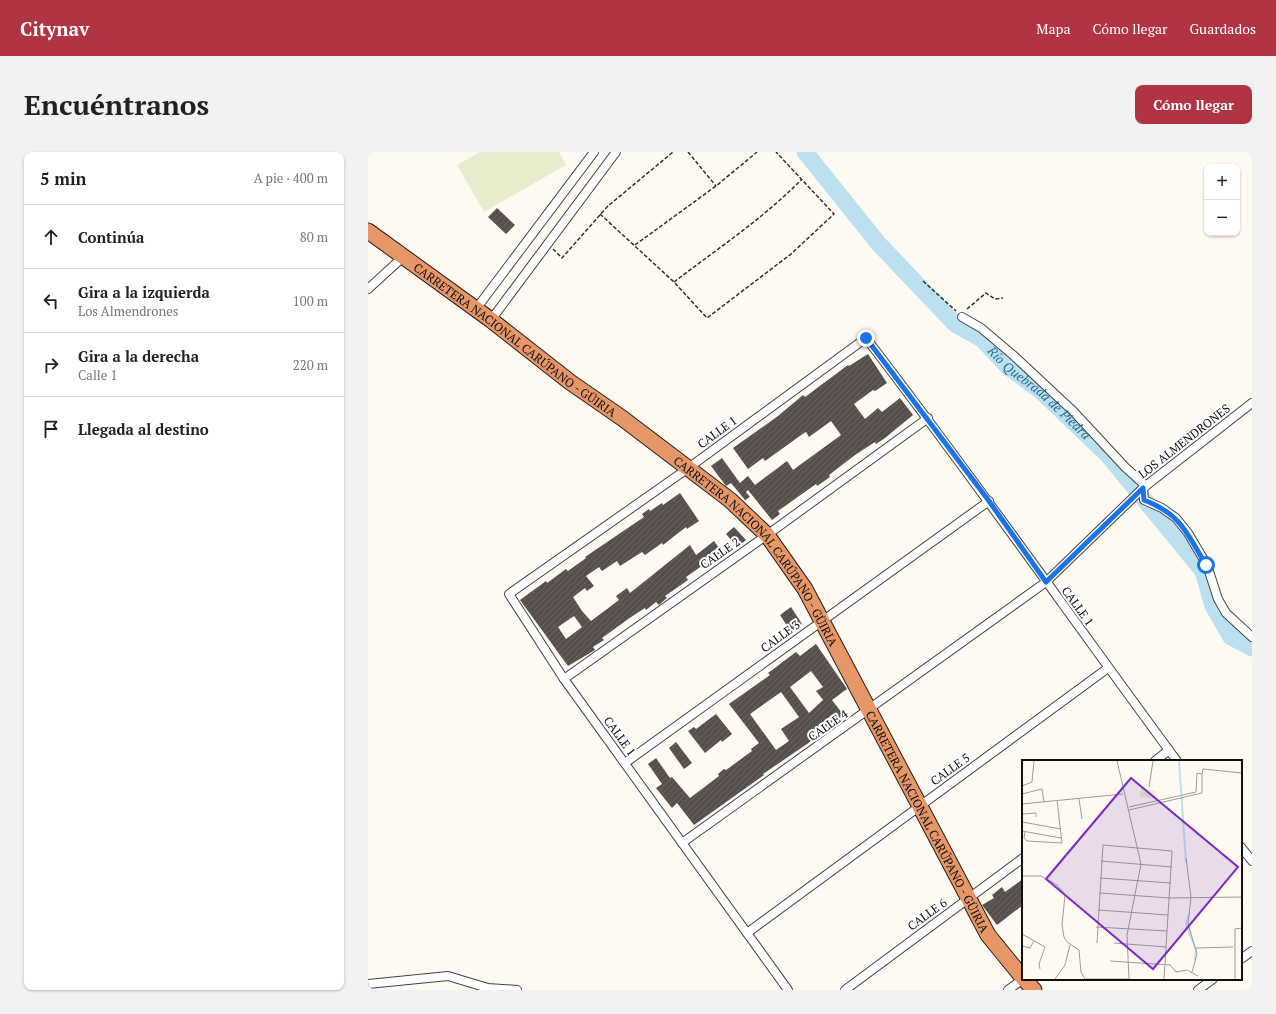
<!DOCTYPE html>
<html lang="es">
<head>
<meta charset="utf-8">
<style>
	:root { --surface:#fff; --page:#f2f2f2; --text:#202124; --muted:#757577; --line:#e0e0e0; --accent:#b13445 }
	body { margin:0; font-family:"PT Serif",serif; background:var(--page); color:var(--text) }
	.controls { position:absolute; right:12px; top:12px; display:grid; overflow:hidden; border-radius:8px; box-shadow:0 1px 3px #0004 }
	.controls button { width:36px; height:36px; display:grid; place-items:center; padding:0; border:0; border-bottom:1px solid var(--line); background:var(--surface); color:var(--text); font:20px sans-serif }
	.stop { position:absolute; width:12px; height:12px; margin:-9px; border:3px solid #1a73e8; border-radius:50%; background:#fff }
	.stop.end { background:#1a73e8; border-color:#fff; box-shadow:0 1px 4px #0008 }
	.list { margin:0; padding:0; list-style:none }
	h2 { display:flex; justify-content:space-between; align-items:center; height:52px; margin:0; padding:0 16px; font-size:17px }
	h2 small { font-size:13px; font-weight:400; color:var(--muted) }
	.list li { display:grid; grid-template-columns:26px 1fr auto; gap:12px; align-items:center; box-sizing:border-box; height:64px; padding:0 16px; border-top:1px solid var(--line) }
	.list b { display:block; font-size:15px; white-space:nowrap }
	.list p { margin:0; font-size:13px; white-space:nowrap; color:var(--muted) }
	.list em { font-size:13px; font-style:normal; color:var(--muted) }
	.icon { flex:none; width:22px; height:22px; fill:none; stroke:currentColor; stroke-width:2; stroke-linecap:round; stroke-linejoin:round }
	.map { position:relative; flex:none; width:884px; height:838px; overflow:hidden; border-radius:8px }
	header { display:flex; align-items:center; gap:24px; box-sizing:border-box; height:56px; padding:0 20px; background:var(--accent); color:#fff }
	header strong { font-size:19px }
	nav { display:flex; gap:22px; margin-inline-start:auto; font-size:14px }
	.intro { display:flex; align-items:center; justify-content:space-between; box-sizing:border-box; height:96px; padding:0 24px }
	h1 { margin:0; font-size:28px }
	.button { padding:10px 18px; border-radius:8px; background:var(--accent); color:#fff; font-size:14px; font-weight:700 }
	main { display:flex; gap:24px; padding:0 24px }
	aside { flex:1; background:var(--surface); border-radius:8px; box-shadow:0 1px 3px #0004 }
	.map>svg:first-child { display:block }
</style>
</head>
<body>
<header>
<strong>Citynav</strong>
<nav><a>Mapa</a><a>Cómo llegar</a><a>Guardados</a></nav>
</header>
<div class="intro"><h1>Encuéntranos</h1><a class="button">Cómo llegar</a></div>
<main>
<aside>
<h2>5 min<small>A pie · 400 m</small></h2>
<ul class="list">
<li><svg class="icon" aria-label="ahead" viewBox="0 0 24 24"><path d="M12 20V5M6 11l6-6 6 6"/></svg><div><b>Continúa</b></div><em>80 m</em></li>
<li><svg class="icon" aria-label="left" viewBox="0 0 24 24"><path d="M17 20v-9H6M10 6l-5 5 5 5"/></svg><div><b>Gira a la izquierda</b><p>Los Almendrones</p></div><em>100 m</em></li>
<li><svg class="icon" aria-label="right" viewBox="0 0 24 24"><path d="M7 20v-9h11M14 6l5 5-5 5"/></svg><div><b>Gira a la derecha</b><p>Calle 1</p></div><em>220 m</em></li>
<li><svg class="icon" aria-label="arrive" viewBox="0 0 24 24"><path d="M6 21V4h12l-3 4 3 4H6"/></svg><div><b>Llegada al destino</b></div></li>
</ul>
</aside>
<div class="map">
<svg width="884" height="838" viewBox="0 0 884 838">
	<defs>
		<pattern id="building-hatch" width="6" height="6" patternUnits="userSpaceOnUse"><rect width="6" height="6" fill="#564f4c"/><path d="M-1 1l2-2M0 6l6-6M5 7l2-2" fill="none" stroke="#696461"/></pattern>
	</defs>
	<rect width="100%" height="100%" fill="#fefaf2"/>
	<polygon fill="#e6edcf" points="112,0 191,0 198,13 116,60 89,13"/>
	<g fill="none" stroke-linecap="round" stroke-linejoin="round">
		<path stroke="#bbe1f0" stroke-width="17" id="s1" d="M437 0 510 91 587 172 614 187 639 214 674 240 739 302 835 419 845 454 863 485 884 496"/>
	</g>
	<g fill="url(#building-hatch)" fill-rule="evenodd">
		<polygon points="129,56 147,73 138,82 120,65"/>
		<polygon points="500,202 519,231 507,239 505,238 486,252 497,267 510,256 514,260 532,246 545,263 517,286 508,292 507,290 487,303 461,323 462,325 449,334 448,332 410,359 412,362 404,368 380,338 378,340 382,345 377,348 363,331 358,334 343,314 354,306 372,331 380,324 387,333 419,309 425,318 473,283 463,269 441,285 438,280 436,281 397,309 395,306 380,317 365,296 410,264 435,243 437,245 480,213 481,214"/>
		<path d="M312 341 331 369 319 377 318 375 295 393 294 391 277 403 274 400 252 414 249 409 234 419 231 415 218 424 226 434 219 439 217 436 205 445 214 459 223 469 251 448 248 444 259 436 262 441 322 393 328 403 346 389 354 400 318 425 320 428 297 444 299 446 291 453 288 450 278 458 277 456 263 465 234 486 236 488 225 495 227 498 200 514 152 448 178 429 179 431 198 417 200 419 218 406 217 405 276 365 274 362 281 357 282 359 294 351 295 353ZM206 464 214 475 198 487 190 475Z"/>
		<polygon points="366,375 378,388 369,395 358,382"/>
		<polygon points="423,455 434,472 423,480 412,463"/>
		<path d="M448 492 479 537 464 548 477 565 462 577 460 575 439 592 395 622 396 623 326 673 309 651 304 656 288 636 294 632 280 612 288 606 302 626 304 625 322 646 351 624 350 622 356 617 358 618 384 599 383 597 391 591 361 552 402 523 400 521 428 500 432 504ZM443 519 455 535 448 539 455 548 441 561 422 535ZM413 540 431 565 413 577 421 589 408 598 382 562Z"/>
		<polygon points="348,562 364,582 354,590 353,588 337,601 320,579 326,575 328,577"/>
		<polygon points="308,590 324,611 316,617 301,596"/>
		<polygon points="655,727 655,753 629,773 614,753 626,746 624,743 634,735 637,740"/>
	</g>
	<g fill="none" stroke-linecap="round" stroke-linejoin="round">
		<defs>
			<g id="street">
				<polyline points="0,137 35,105"/>
				<polyline points="108,157 226,0"/>
				<polyline points="594,165 613,176 645,203 706,260 757,315 778,334"/>
				<polyline points="123,168 248,0"/>
				<polyline points="775,336 776,348 794,356 808,366 820,381 839,413 850,447 858,461 884,485"/>
				<polyline points="196,527 399,383 560,266"/>
				<polyline points="787,609 801,598"/>
				<polyline points="257,611 621,349"/>
				<polyline points="314,691 678,430 775,336 884,251"/>
				<polyline points="873,695 884,709"/>
				<polyline points="379,781 740,516"/>
				<polyline points="873,807 884,799"/>
				<polyline points="0,832 80,824 120,836 149,838"/>
				<path d="M420 838 196 527 141 442 319 317 498 186C605 325 705 468 809 609"/>
				<polyline points="477,838 655,706"/>
				<polyline points="640,838 655,827"/>
				<polyline points="830,838 845,827"/>
			</g>
			<g id="highway">
				<path id="s2" d="M0 79 123 168 202 230 254 266 362 348 399 383 437 437 620 783 655 826"/>
				<polyline points="656,827 666,838"/>
			</g>
		</defs>
		<use href="#street" stroke="#424242" stroke-width="10"/>
		<use href="#highway" stroke="#202020" stroke-width="17"/>
		<g stroke="#313131" stroke-width="1.5" stroke-dasharray="4 2" stroke-linecap="butt">
			<polyline points="320,0 348,34"/>
			<polyline points="232,62 306,130 339,166 423,102 466,62 408,0"/>
			<polyline points="267,93 348,34 389,0"/>
			<polyline points="185,97 194,106 240,54 305,0"/>
			<polyline points="555,129 588,159"/>
			<path d="M306 130C349 97 396 66 434 27"/>
			<polyline points="599,157 618,141 627,147 635,146"/>
		</g>
		<use href="#street" stroke="#fff" stroke-width="8"/>
		<use href="#highway" stroke="#e69667" stroke-width="15"/>
	</g>
	<g fill="none" stroke-linecap="round" stroke-linejoin="round">
		<path stroke="#1a73e8" stroke-width="5" d="M498 186 621 349 678 430 775 336 776 348C814 363 818 380 838 413"/>
	</g>
	<g text-anchor="middle" dominant-baseline="central" stroke-width="4" stroke-linejoin="round" paint-order="stroke">
		<g font-size="12" fill="#0f0f0f" stroke="#fff">
			<text stroke="none"><textPath href="#s2" startOffset="183">CARRETERA NACIONAL CARÚPANO - GÜIRIA</textPath></text>
			<text transform="translate(349 280) rotate(-36)">CALLE 1</text>
			<text transform="translate(816 289) rotate(-38)">LOS ALMENDRONES</text>
			<text transform="translate(352 401) rotate(-35)">CALLE 2</text>
			<text stroke="none"><textPath href="#s2" startOffset="507">CARRETERA NACIONAL CARÚPANO - GÜIRIA</textPath></text>
			<text transform="translate(710 454) rotate(54)">CALLE 1</text>
			<text transform="translate(412 484) rotate(-36)">CALLE 3</text>
			<text transform="translate(460 573) rotate(-35)">CALLE 4</text>
			<text transform="translate(252 584) rotate(54)">CALLE 1</text>
			<text transform="translate(582 617) rotate(-36)">CALLE 5</text>
			<text stroke="none"><textPath href="#s2" startOffset="831">CARRETERA NACIONAL CARÚPANO - GÜIRIA</textPath></text>
			<text transform="translate(559 762) rotate(-36)">CALLE 6</text>
		</g>
		<g font-size="13" font-style="italic" fill="#246e94" stroke="#fff">
			<text stroke="none"><textPath href="#s1" startOffset="338">Río Quebrada de Piedra</textPath></text>
		</g>
	</g>
	<g transform="translate(654 608)">
		<rect width="220" height="220" fill="#fefaf2"/>
		<path d="M119 28 133 31 132 39 117 37Z" fill="#e6edcf"/>
		<path fill="none" stroke="#bbe1f0" stroke-width="2" d="M157 1 164 102M167 154 164 164 174 190 173 200"/>
		<path fill="none" stroke="#9e9c97" stroke-width="1" d="M95 1 119 104 105 175 107 219M180 14 181 9 220 13M0 26 10 22 12 1M127 27 131 1M0 34 20 29 22 42M57 39 60 59M0 44 101 34M107 50 180 33V14L175 13 174 32 107 47M0 54 14 53V57M0 62 39 69M0 71 39 78M3 71 2 78 5 81 40 83 35 40M164 98 169 137M79 101 150 107M0 116H19L35 125 43 135 40 165 42 177 45 182 57 190 59 212 63 219M78 118 149 123M78 133 147 138 220 137M169 137 166 164 175 194 170 212M76 150 146 155M74 167 145 171M0 174 23 187 17 204 18 209M75 183 81 85 150 91 142 219M92 183 144 187M0 186 8 188 12 181M174 188 211 187M88 201 148 205 154 212 165 210 176 216M33 219 43 205 48 185M64 219H107M213 219V169L220 168"/>
		<path fill="#7b2cbf" fill-opacity="0.15" stroke="#7b2cbf" stroke-width="2" d="M109 18 216 107 131 209 24 119Z"/>
		<rect width="220" height="220" fill="none" stroke="#0f0f0f" stroke-width="2"/>
	</g>
</svg>
<div class="controls">
<button>+</button>
<button>−</button>
</div>
<div class="stop" style="left:838px;top:413px"></div>
<div class="stop end" style="left:498px;top:186px"></div>
</div>
</main>
</body>
</html>
